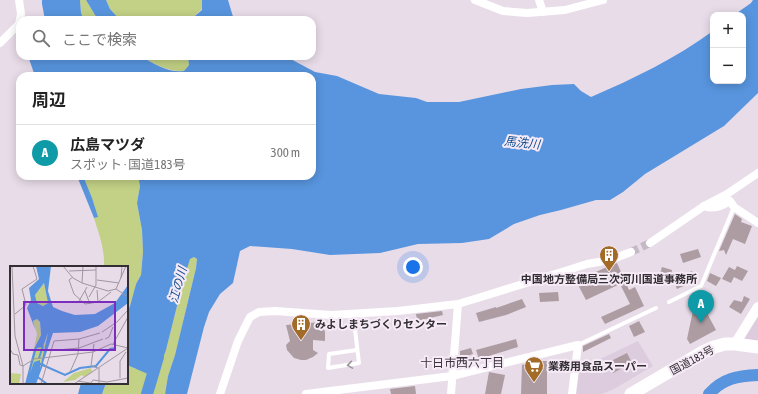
<!DOCTYPE html>
<html lang="ja">
<head>
<meta charset="utf-8">
<style>
	:root { --surface:#fff; --page:#f6f6f6; --text:#222; --muted:#767676; --line:#e0e0e0; --accent:#a26b27 }
	body { margin:0; font-family:"Asap Condensed","Noto Sans JP",sans-serif; background:var(--page); color:var(--text) }
	.controls { position:absolute; right:12px; top:12px; display:grid; overflow:hidden; border-radius:8px; box-shadow:0 2px 10px #0003 }
	.controls button { width:36px; height:36px; display:grid; place-items:center; padding:0; border:0; border-bottom:1px solid var(--line); background:var(--surface); color:var(--text); font:20px sans-serif }
	.you { position:absolute; left:413px; top:267px; width:14px; height:14px; margin:-10px; border:3px solid #fff; border-radius:50%; background:#1a73e8; box-shadow:0 0 0 6px #1a73e833 }
	.badge { display:grid; place-items:center; width:26px; height:26px; border-radius:50%; background:var(--accent); color:#fff; font-size:13px; font-weight:700 }
	.pin { position:absolute; translate:-50% -33px; filter:drop-shadow(0 1px 2px #0008) }
	.pin::after { content:''; position:absolute; top:21px; width:14px; height:12px; background:inherit; clip-path:polygon(0 0,100% 0,50% 100%) }
	.list { margin:0; padding:0; list-style:none }
	h2 { display:flex; justify-content:space-between; align-items:center; height:52px; margin:0; padding:0 16px; font-size:17px }
	h2 small { font-size:13px; font-weight:400; color:var(--muted) }
	.list li { display:grid; grid-template-columns:26px 1fr auto; gap:12px; align-items:center; box-sizing:border-box; height:56px; padding:0 16px; border-top:1px solid var(--line) }
	.list b { display:block; font-size:15px; white-space:nowrap }
	.list p { margin:0; font-size:13px; white-space:nowrap; color:var(--muted) }
	.list em { font-size:13px; font-style:normal; color:var(--muted) }
	.icon { flex:none; width:22px; height:22px; fill:none; stroke:currentColor; stroke-width:2; stroke-linecap:round; stroke-linejoin:round }
	.map { position:relative; flex:none; width:758px; height:394px; overflow:hidden }
	.search { position:absolute; background:var(--surface); box-shadow:0 2px 10px #0003; left:16px; top:16px; width:300px; height:44px; display:flex; align-items:center; gap:10px; box-sizing:border-box; padding:0 14px; border-radius:12px; color:var(--muted); font-size:15px }
	.panel { position:absolute; background:var(--surface); box-shadow:0 2px 10px #0003; left:16px; top:72px; width:300px; height:108px; border-radius:12px }
	.map>svg:first-child { display:block }
</style>
</head>
<body>
<div class="map">
<svg width="758" height="394" viewBox="0 0 758 394">
	<rect width="100%" height="100%" fill="#e8dce9"/>
	<g fill="#dcccde">
		<polygon points="758,308 758,348 739,340"/>
		<polygon points="638,341 653,366 614,389 602,394 572,394 575,371"/>
	</g>
	<g fill="#c2d185">
		<polygon points="80,0 86,0 98,20 84,20 81,13"/>
		<polygon points="106,0 202,0 202,9 190,20 120,20 110,9"/>
		<path d="M141 56H184L188 57 189 65 184 71C168 72 154 64 141 56Z"/>
		<path d="M83 176H138L140 186 137 203 142 230 143 252 141 275 136 284 130 306 127 313V267H104C105 250 99 234 94 218L97 217Z"/>
		<polygon points="194,257 197,259 196,268 175,355 168,376 165,394 102,394 106,383 127,383 127,365 136,369 166,350 183,282 190,258"/>
	</g>
	<g fill="#5895de">
		<polygon points="42,0 80,0 81,13 84,20 45,20 42,4"/>
		<polygon points="86,0 106,0 110,9 120,20 98,20"/>
		<polygon points="202,0 228,0 234,20 190,20 202,10"/>
		<path d="M753 0H758V93L724 126 645 174 623 192 610 200H596L561 210 540 215 514 224 489 239 462 243 418 244 380 253 330 255 292 249 250 246 240 251 233 283 220 294 209 312 204 327 187 394H165L168 376 175 355 196 268 197 259 194 257 190 259 183 282 166 350 158 371 148 374 127 365V313L130 306 136 284 141 275 143 252 142 230 137 203 140 186 138 176H312V76H35L28 56H141C154 64 168 73 184 71L189 65 188 57 184 56H285L315 72 337 76 379 94 416 98 427 102H459L521 89 552 85 574 84 581 91 591 97C633 79 676 58 713 31V81H743V15H734L751 3Z"/>
		<polygon points="77,176 83,176 92,198 98,217 94,218"/>
		<polygon points="81,383 106,383 102,394 78,394"/>
	</g>
	<g fill="none" stroke-linecap="round" stroke-linejoin="round">
		<g stroke="#5895de" stroke-width="12">
			<polyline points="147,394 158,357"/>
			<path d="M709 394C723 378 738 376 758 375"/>
		</g>
	</g>
	<g fill="#ad9da3">
		<polygon points="735,214 742,219 741,222 752,226 745,244 733,239 726,255 724,250 719,251"/>
		<polygon points="698,249 701,257 683,263 680,254"/>
		<polygon points="617,263 629,290 635,287 644,306 605,324 601,317 630,304 620,284 586,300 576,281 609,266"/>
		<polygon points="737,266 748,271 742,281 734,277 731,283 722,279 729,267 735,270"/>
		<polygon points="662,267 672,270 670,280 659,277"/>
		<polygon points="692,271 695,281 677,289 673,280"/>
		<polygon points="710,273 721,278 716,286 707,281"/>
		<polygon points="700,291 712,294 708,315 716,330 690,344 687,339 697,292"/>
		<polygon points="558,292 559,301 540,302 539,293"/>
		<polygon points="744,296 750,299 741,314 729,307 734,300 742,302"/>
		<polygon points="522,299 526,307 506,315 479,322 476,313 496,307 496,308"/>
		<polygon points="442,311 443,315 417,321 416,314"/>
		<polygon points="639,321 645,332 634,337 629,326"/>
		<polygon points="321,322 325,332 325,341 313,340 313,350 318,353 313,357 306,360 301,360 294,358 287,350 286,345 290,341 286,325"/>
		<polygon points="609,334 611,338 583,352 583,346"/>
		<polygon points="516,339 518,347 479,359 476,350"/>
		<polygon points="471,348 473,354 461,358 460,355 460,351"/>
		<polygon points="627,353 632,363 613,373 607,363"/>
		<polygon points="536,361 547,361 547,394 521,394 522,365"/>
		<polygon points="489,372 505,375 501,394 485,394"/>
		<polygon points="415,386 416,394 391,394 390,389"/>
	</g>
	<g fill="none" stroke-linecap="round" stroke-linejoin="round">
		<polyline stroke="#c4b9c5" stroke-width="8" stroke-dasharray="8 4" stroke-linecap="butt" points="631,252 650,243"/>
		<g stroke="#fff" stroke-width="4">
			<polyline points="669,302 701,286 734,207"/>
			<polyline points="353,313 359,363 328,368 329,354 357,350"/>
			<polyline points="578,345 656,308"/>
		</g>
		<g stroke="#fff" stroke-width="8">
			<polyline points="475,0 503,11 527,13 565,10 603,0"/>
			<polyline points="539,0 543,12"/>
			<polyline points="0,43 19,24 21,14 19,0"/>
			<path d="M704 206C714 210 721 206 730 201L734 207 758 223"/>
			<polyline points="650,243 704,206 727,194 758,173"/>
			<polyline points="220,394 238,341 250,317 259,312 275,311 331,315 398,311 458,304 481,297 565,271 587,264 610,260 631,252"/>
			<polyline points="306,394 452,376 578,345 572,394"/>
			<polyline points="451,394 458,304"/>
		</g>
		<polyline stroke="#fff" stroke-width="10" points="735,344 758,307"/>
		<polyline stroke="#fff" stroke-width="13" points="631,394 701,353 714,347 725,344 735,344 758,347"/>
	</g>
	<defs><path id="oneway-chevron" d="M-2-3.5L2.5 0L-2 3.5" fill="none" stroke-width="1.6" stroke-linecap="round" stroke-linejoin="round"/></defs>
	<use stroke="#999699" href="#oneway-chevron" transform="translate(350 365) rotate(171)"/>
	<defs>
		<symbol id="building-pin" viewBox="-11 -11 22 30"><path d="M0 17L-7.5 6A9.5 9.5 0 1 1 7.5 6Z" fill="#a26b27" stroke="#f5eaf6"/><path d="M-4-6H4V6H1V3H-1V6H-4ZM-2.5-4.3h1.7v1.8h-1.7ZM.8-4.3h1.7v1.8H.8ZM-2.5-1h1.7V.8h-1.7ZM.8-1h1.7V.8H.8Z" fill="#fff"/></symbol>
		<symbol id="supermarket-pin" viewBox="-11 -11 22 30"><path d="M0 17L-7.5 6A9.5 9.5 0 1 1 7.5 6Z" fill="#a26b27" stroke="#f5eaf6"/><path d="M-6-5.5h2.5l.6 2H6L4.5 2H-2.5L-4.4-4H-6ZM-1.5 3.2a1.3 1.3 0 1 0 .1 0ZM3 3.2a1.3 1.3 0 1 0 .1 0Z" fill="#fff"/></symbol>
	</defs>
	<g fill-rule="evenodd">
		<use href="#building-pin" x="598" y="244" width="22" height="30"/>
		<use href="#building-pin" x="290" y="313" width="22" height="30"/>
		<use href="#supermarket-pin" x="523" y="355" width="22" height="30"/>
	</g>
	<g text-anchor="middle" dominant-baseline="central" stroke-width="4" stroke-linejoin="round" paint-order="stroke">
		<g font-size="11" font-weight="bold" fill="#332e33" stroke="#f5eaf6" text-anchor="start">
			<text x="609" y="279" text-anchor="middle">中国地方整備局三次河川国道事務所</text>
			<text x="315" y="324">みよしまちづくりセンター</text>
			<text x="548" y="366">業務用食品スーパー</text>
		</g>
		<g font-size="11" fill="#332e33" stroke="#f5eaf6">
			<text transform="translate(692 360) rotate(-28)">国道183号</text>
		</g>
		<g font-size="12" font-style="italic" fill="#104e91" stroke="#f5eaf6">
			<text transform="translate(522 143) rotate(6)">馬洗川</text>
			<text transform="translate(178 285) rotate(-74)">江の川</text>
		</g>
		<g font-size="12" fill="#39313b" stroke="#f5eaf6">
			<text x="462" y="363">十日市西六丁目</text>
		</g>
	</g>
	<g transform="translate(10 266)">
		<rect width="118" height="118" fill="#e8dce9"/>
		<path d="M34 17 38 37 33 40 27 37 25 29ZM27 53 30 56 31 69 24 83 27 68 23 55ZM38 67 30 102V94L19 107 27 82 34 79ZM81 102 82 106 74 111 72 109 65 114 53 116 64 107ZM0 107 11 108 9 118H0Z" fill="#c2d185"/>
		<path d="M26 0H41L38 25 43 41 52 45 65 49 85 48 105 37 118 19V37L88 60 70 66 43 67 33 97 35 99H33L26 118H15L24 83 31 69 30 56 27 53 23 55 25 63 17 42 21 34 19 22 29 13ZM34 17 38 37 33 40 27 37 25 29ZM38 67 30 102V94L24 96 20 107 27 82 33 81Z" fill="#5895de" fill-rule="evenodd"/>
		<path fill="none" stroke="#5895de" stroke-width="2" d="M29 92 33 80M28 97 55 109 70 102 86 100 100 83 106 82M25 109 37 118"/>
		<path fill="none" stroke="#a096a0" stroke-width="1" d="M2 0 5 70 13 100V118M53 0 63 12 72 17M73 0 72 17 98 25 106 23 118 31M59 5 86 4M63 11 59 14 64 28 75 38 88 36 101 26M111 12 112 0M87 14 109 17M106 23 116 0M87 24 88 36M75 25 80 38M79 31 86 19V0M69 35 77 21M5 48 16 39 12 23 27 13 23 0M92 66 107 56 118 44M95 73 99 71 103 61M84 78 81 100 88 102M103 78 118 51M0 83 3 88 8 89 10 99 13 100M47 84 69 82 93 73M13 100 24 93 83 86 101 78 118 82M89 102V118M60 106 68 88 69 73M110 112V95L116 86M68 115 80 117M31 118 44 75 69 73 90 67M64 118 118 82M80 118 83 114 97 116 118 112"/>
		<path fill="#7b2cbf" fill-opacity="0.15" stroke="#7b2cbf" stroke-width="2" d="M14 36H105V84H14Z"/>
		<rect width="118" height="118" fill="none" stroke="#332e33" stroke-width="2"/>
	</g>
</svg>
<div class="controls">
<button>+</button>
<button>−</button>
</div>
<div class="you"></div>
<div class="pin badge" style="left:701px;top:323px;background:#0f9aa8">A</div>
<div class="search"><svg class="icon" aria-label="search" viewBox="0 0 24 24"><circle cx="10" cy="10" r="6"/><path d="M15 15l6 6"/></svg>ここで検索</div>
<section class="panel">
<h2>周辺<small></small></h2>
<ul class="list">
<li><span class="badge" style="background:#0f9aa8">A</span><div><b>広島マツダ</b><p>スポット · 国道183号</p></div><em>300 m</em></li>
</ul>
</section>
</div>
</body>
</html>
